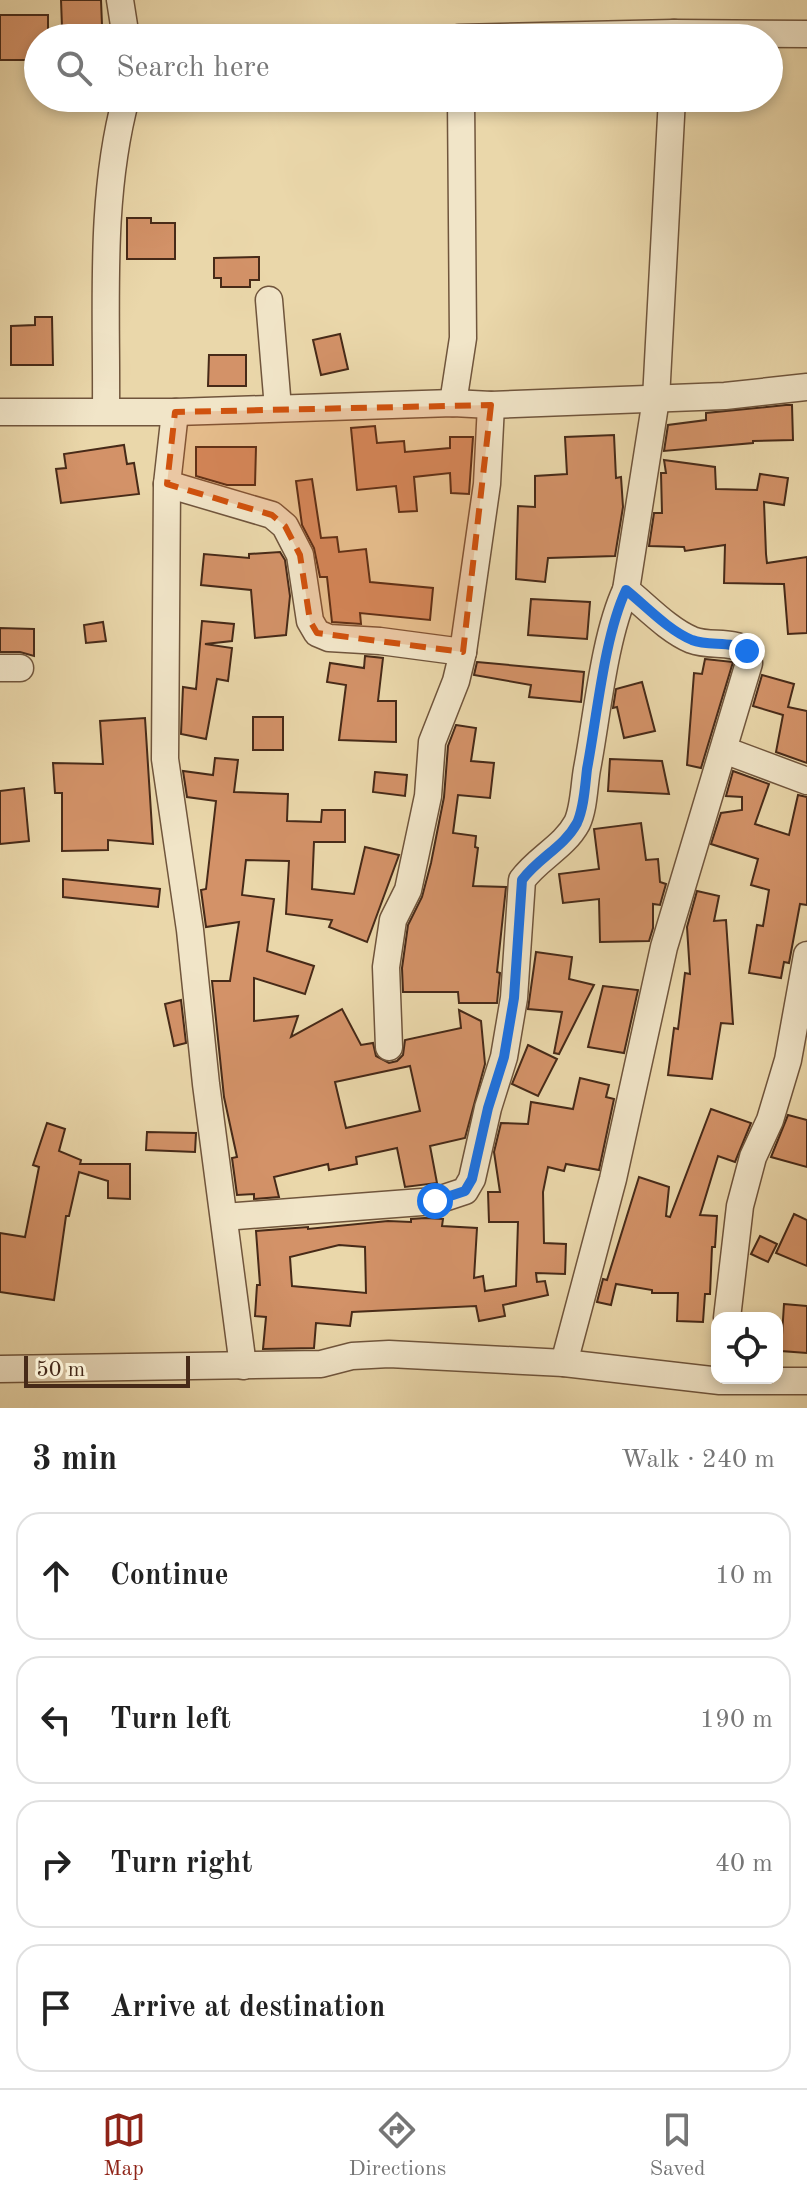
<!DOCTYPE html>
<html lang="en">
<head>
<meta charset="utf-8">
<style>
	:root { --surface:#fff; --page:#f2f2f2; --text:#222; --muted:#767676; --line:#e0e0e0; --accent:#8f2418 }
	body { margin:0; font-family:"Old Standard TT",serif; background:var(--page); color:var(--text) }
	.controls { position:absolute; right:24px; bottom:24px; display:grid; overflow:hidden; border-radius:16px; box-shadow:0 4px 12px #0003 }
	.controls button { width:72px; height:72px; display:grid; place-items:center; padding:0; border:0; border-bottom:2px solid var(--line); background:var(--surface); color:var(--text); font:40px sans-serif }
	.scale { position:absolute; left:24px; bottom:20px; width:166px; box-sizing:border-box; padding-left:8px; border:4px solid #472a18; border-top:0; font-size:22px; line-height:28px; white-space:nowrap; color:#472a18; -webkit-text-stroke:6px #f1e5c8; paint-order:stroke }
	.stop { position:absolute; width:24px; height:24px; margin:-18px; border:6px solid #1a73e8; border-radius:50%; background:#fff }
	.stop.end { background:#1a73e8; border-color:#fff; box-shadow:0 2px 8px #0008 }
	.list { margin:0; padding:0; list-style:none }
	h2 { display:flex; justify-content:space-between; align-items:center; height:104px; margin:0; padding:0 32px; font-size:34px }
	h2 small { font-size:26px; font-weight:400; color:var(--muted) }
	.list li { display:grid; grid-template-columns:52px 1fr auto; gap:24px; align-items:center; box-sizing:border-box; height:128px; margin:0 16px 16px; padding:0 16px; border:2px solid var(--line); border-radius:24px }
	.list b { display:block; font-size:30px; white-space:nowrap }
	.list em { font-size:26px; font-style:normal; color:var(--muted) }
	.icon { flex:none; width:44px; height:44px; fill:none; stroke:currentColor; stroke-width:2; stroke-linecap:round; stroke-linejoin:round }
	.map { position:relative; flex:none; width:807px; height:1408px; overflow:hidden }
	.search { position:absolute; background:var(--surface); box-shadow:0 4px 12px #0003; left:24px; right:24px; top:24px; height:88px; display:flex; align-items:center; gap:20px; box-sizing:border-box; padding:0 28px; border-radius:44px; color:var(--muted); font-size:30px }
	.sheet { height:680px; background:var(--surface) }
	nav { display:flex; justify-content:space-around; align-items:center; box-sizing:border-box; height:112px; border-top:2px solid var(--line); background:var(--surface); font-size:22px; color:var(--muted) }
	nav a { display:grid; justify-items:center; gap:4px }
	nav .on { color:var(--accent) }
	.map>svg:first-child { display:block }
</style>
</head>
<body>
<div class="map">
<svg width="807" height="1408" viewBox="0 0 807 1408">
	<rect width="100%" height="100%" fill="#ead7aa"/>
	<filter id="stains"><feTurbulence type="fractalNoise" baseFrequency=".0025" numOctaves="4"/><feColorMatrix values="0 0 0 0 .2 0 0 0 0 .09 0 0 0 0 .02 0 0 0 .5 -.17"/></filter>
	<radialGradient id="worn" r=".72"><stop offset=".6" stop-color="#630" stop-opacity="0"/><stop offset="1" stop-color="#630" stop-opacity=".3"/></radialGradient>
	<g fill="#d39268" stroke="#472a18" stroke-width="2" fill-rule="evenodd">
		<polygon points="61,0 101,0 102,25 62,27"/>
		<polygon points="0,15 48,15 48,38 38,38 38,60 0,60"/>
		<polygon points="127,218 151,218 151,223 175,223 175,259 127,259"/>
		<polygon points="259,257 259,280 250,280 250,287 221,287 221,278 214,278 214,258"/>
		<polygon points="35,317 52,317 53,365 11,365 11,326 35,325"/>
		<polygon points="340,334 348,369 321,375 313,340"/>
		<polygon points="209,355 246,355 246,386 208,386"/>
		<polygon points="786,405 792,405 793,440 753,441 753,443 664,451 668,425 706,420 706,413"/>
		<polygon points="375,426 377,443 404,441 405,452 450,448 450,437 473,437 469,494 451,493 450,473 414,477 417,511 399,512 396,486 357,490 351,428"/>
		<polygon points="614,435 616,478 621,477 623,507 615,556 548,558 545,582 516,579 518,506 535,507 535,476 567,474 565,437"/>
		<polygon points="124,445 127,464 134,463 139,494 61,503 56,469 66,468 64,454"/>
		<polygon points="196,447 256,447 255,485 227,485 196,476"/>
		<polygon points="664,460 715,467 716,489 757,490 760,474 788,478 784,505 764,502 766,554 767,563 807,557 807,633 788,634 784,584 724,583 725,545 685,551 684,547 649,546 654,513 662,513 661,473 666,473"/>
		<polygon points="312,479 321,538 337,537 339,552 366,549 370,582 433,588 430,620 360,613 361,624 332,622 327,577 320,577 314,548 302,525 296,481"/>
		<polygon points="280,552 285,560 290,596 286,635 255,638 251,590 201,585 204,554 249,558 249,554"/>
		<polygon points="531,599 590,602 587,639 528,635"/>
		<polygon points="202,621 234,624 232,641 205,644 232,648 228,681 217,679 206,739 181,734 183,687 196,689"/>
		<polygon points="103,622 106,641 86,643 84,625"/>
		<polygon points="0,628 34,629 34,656 20,652 0,652"/>
		<polygon points="365,656 383,658 378,701 396,701 396,742 339,740 346,685 327,682 330,663 364,668"/>
		<polygon points="705,659 733,662 701,768 687,765 694,673 702,674"/>
		<polygon points="477,662 584,672 581,702 529,697 531,685 474,675"/>
		<polygon points="762,675 794,684 788,707 807,711 807,763 776,752 783,715 753,706"/>
		<polygon points="642,682 655,731 624,738 617,707 613,708 616,689"/>
		<rect x="253" y="717" width="30" height="33"/>
		<polygon points="145,718 153,844 108,840 108,850 62,851 62,793 55,793 53,763 103,764 100,721"/>
		<polygon points="456,725 476,728 471,761 494,763 490,798 458,795 453,833 476,836 475,847 478,848 473,886 506,887 497,972 500,973 497,1003 459,1003 458,992 403,992 402,968 408,925 422,897 431,863 444,797 448,746"/>
		<path d="M215 758 238 760 234 792 288 794 287 821 321 822 322 810H345V842H314L312 889 354 894 365 847 399 855 367 942 329 927 332 920 286 914 289 861 246 860 242 895 274 899 267 951 314 966 305 994 254 978V1021L298 1016 291 1037 342 1009 361 1045 373 1043 376 1056 389 1063 397 1061 403 1055 405 1040 461 1028 459 1010 481 1021 485 1064 465 1138 430 1146 437 1183 405 1187 397 1148 356 1157 357 1164 329 1170 328 1164 274 1177 279 1197 254 1199V1194L237 1195 232 1158 237 1157 224 1097 212 981H230L239 922 206 927 201 890 206 889 216 801 187 797 183 771 213 775ZM410 1066 420 1111 346 1128 335 1082Z"/>
		<polygon points="610,759 662,761 669,794 608,791"/>
		<polygon points="733,771 769,784 755,824 789,835 798,795 807,797 807,905 800,904 789,963 784,962 781,978 749,973 757,925 763,926 769,890 751,885 758,859 711,844 721,813 742,810 742,797 726,796"/>
		<polygon points="375,772 407,775 405,796 373,792"/>
		<polygon points="24,788 29,841 0,844 0,791"/>
		<polygon points="641,823 646,860 658,859 660,882 666,884 660,905 653,904 653,928 649,941 600,942 599,899 563,903 559,874 599,869 594,829"/>
		<polygon points="63,879 160,889 158,907 63,897"/>
		<polygon points="697,891 719,896 714,921 726,920 733,1024 721,1023 712,1079 668,1075 674,1028 678,1029 685,973 690,974 687,927"/>
		<polygon points="536,952 572,957 569,979 594,985 559,1054 554,1053 562,1012 528,1009"/>
		<polygon points="603,986 638,990 624,1053 588,1047"/>
		<polygon points="181,1000 186,1043 174,1046 165,1004"/>
		<polygon points="528,1045 557,1059 538,1096 512,1084"/>
		<path d="M580 1078 609 1085 606 1097 614 1099 599 1170 566 1164 564 1171 548 1167 543 1192 544 1243 566 1244 565 1274 536 1273 537 1282 545 1281 548 1295 503 1305 505 1316 479 1321 476 1306 352 1312 350 1326 316 1323 314 1348 263 1349 266 1317 255 1316 257 1285H260L256 1231 308 1227V1229L388 1221 411 1222V1219L425 1218 443 1219 442 1226 477 1228 474 1278 483 1276 485 1291 516 1286 518 1222H489L488 1192H500L494 1152 501 1123 528 1124 531 1102 573 1109ZM339 1245 365 1247 366 1293 292 1286 290 1257Z"/>
		<polygon points="711,1109 751,1123 735,1162 718,1156 700,1215 717,1216 715,1247 712,1247 710,1294 705,1294 703,1322 677,1321 678,1293 652,1293 652,1290 616,1284 611,1305 597,1302 603,1279 607,1280 639,1177 669,1187 666,1216 670,1217"/>
		<polygon points="788,1115 807,1120 807,1167 771,1157"/>
		<polygon points="47,1123 65,1129 59,1151 81,1160 80,1164 130,1164 130,1199 108,1198 108,1181 79,1172 69,1216 66,1216 54,1300 0,1292 0,1233 25,1237 39,1167 33,1165"/>
		<polygon points="147,1132 196,1133 195,1152 146,1150"/>
		<polygon points="794,1214 807,1220 807,1266 776,1253"/>
		<polygon points="760,1236 777,1244 768,1262 751,1254"/>
		<polygon points="784,1304 807,1306 807,1353 781,1351"/>
	</g>
	<g fill="none" stroke-linecap="round" stroke-linejoin="round">
		<defs>
			<g id="minor">
				<polyline points="120,0 126,38"/>
				<polyline points="459,38 674,33"/>
				<polyline points="675,38 674,33 807,34"/>
				<polyline points="269,300 278,408"/>
				<polyline points="453,403 463,338 461,98"/>
				<path d="M106 410C107 307 99 198 126 98"/>
				<polyline points="0,412 175,412 453,403 491,405 725,396 807,387"/>
				<polyline points="175,412 167,484 165,759 190,930 206,1084 243,1366"/>
				<polyline points="167,484 272,515 285,526 300,555 310,621 317,633 329,638 380,641 463,652"/>
				<polyline points="0,668 20,668"/>
				<polyline points="724,750 807,781"/>
				<polyline points="389,1047 386,967 393,920 408,890 428,796 432,742 456,681 463,652 487,484 491,405"/>
				<path d="M224 1217 435 1201 465 1191 472 1179 488 1108 504 1057 514 998 522 880C538 858 564 847 577 823 584 808 584 786 587 769 597 717 604 637 626 590"/>
				<polyline points="727,1318 740,1206 753,1157 770,1120 788,1060 807,955"/>
				<path d="M564 1363 613 1179 664 947 749 663 747 651C732 640 710 647 692 640 668 630 646 606 626 590L656 399 672 98"/>
				<polyline points="0,1369 321,1364 352,1356 389,1354 564,1363 720,1381 807,1381"/>
			</g>
		</defs>
		<use href="#minor" stroke="#70553c" stroke-width="29"/>
		<use href="#minor" stroke="#f1e5c8" stroke-width="26"/>
	</g>
	<g fill="none" stroke-linecap="round" stroke-linejoin="round">
		<path stroke="#1a73e8" stroke-width="10" d="M435 1201 465 1191 472 1179 488 1108 504 1057 514 998 522 880C538 858 564 847 577 823 584 808 585 786 587 769 597 717 604 637 626 590 646 606 668 630 692 640 710 647 732 640 747 651"/>
	</g>
	<path fill="#d0520e" fill-opacity="0.2" stroke="#d0520e" stroke-width="6" stroke-dasharray="16 10" stroke-linejoin="round" d="M491 405 463 652 317 633 310 621 300 555 285 526 272 515 167 484 175 412Z"/>
	<rect width="100%" height="100%" filter="url(#stains)"/>
	<rect width="100%" height="100%" fill="url(#worn)"/>
</svg>
<div class="controls">
<button><svg class="icon" aria-label="locate" viewBox="0 0 24 24"><circle cx="12" cy="12" r="6"/><path d="M12 2v4M12 18v4M2 12h4M18 12h4"/></svg></button>
</div>
<div class="scale">50 m</div>
<div class="stop" style="left:435px;top:1201px"></div>
<div class="stop end" style="left:747px;top:651px"></div>
<div class="search"><svg class="icon" aria-label="search" viewBox="0 0 24 24"><circle cx="10" cy="10" r="6"/><path d="M15 15l6 6"/></svg>Search here</div>
</div>
<section class="sheet">
<h2>3 min<small>Walk · 240 m</small></h2>
<ul class="list">
<li><svg class="icon" aria-label="ahead" viewBox="0 0 24 24"><path d="M12 20V5M6 11l6-6 6 6"/></svg><div><b>Continue</b></div><em>10 m</em></li>
<li><svg class="icon" aria-label="left" viewBox="0 0 24 24"><path d="M17 20v-9H6M10 6l-5 5 5 5"/></svg><div><b>Turn left</b></div><em>190 m</em></li>
<li><svg class="icon" aria-label="right" viewBox="0 0 24 24"><path d="M7 20v-9h11M14 6l5 5-5 5"/></svg><div><b>Turn right</b></div><em>40 m</em></li>
<li><svg class="icon" aria-label="arrive" viewBox="0 0 24 24"><path d="M6 21V4h12l-3 4 3 4H6"/></svg><div><b>Arrive at destination</b></div></li>
</ul>
</section>
<nav>
<a class="on"><svg class="icon" aria-label="map" viewBox="0 0 24 24"><path d="M3 6l6-2 6 2 6-2v14l-6 2-6-2-6 2zM9 4v14M15 6v14"/></svg>Map</a>
<a><svg class="icon" aria-label="directions" viewBox="0 0 24 24"><path d="M12 3l9 9-9 9-9-9zM9 14v-3h6M13 9l2 2-2 2"/></svg>Directions</a>
<a><svg class="icon" aria-label="saved" viewBox="0 0 24 24"><path d="M7 4h10v16l-5-4-5 4z"/></svg>Saved</a>
</nav>
</body>
</html>
